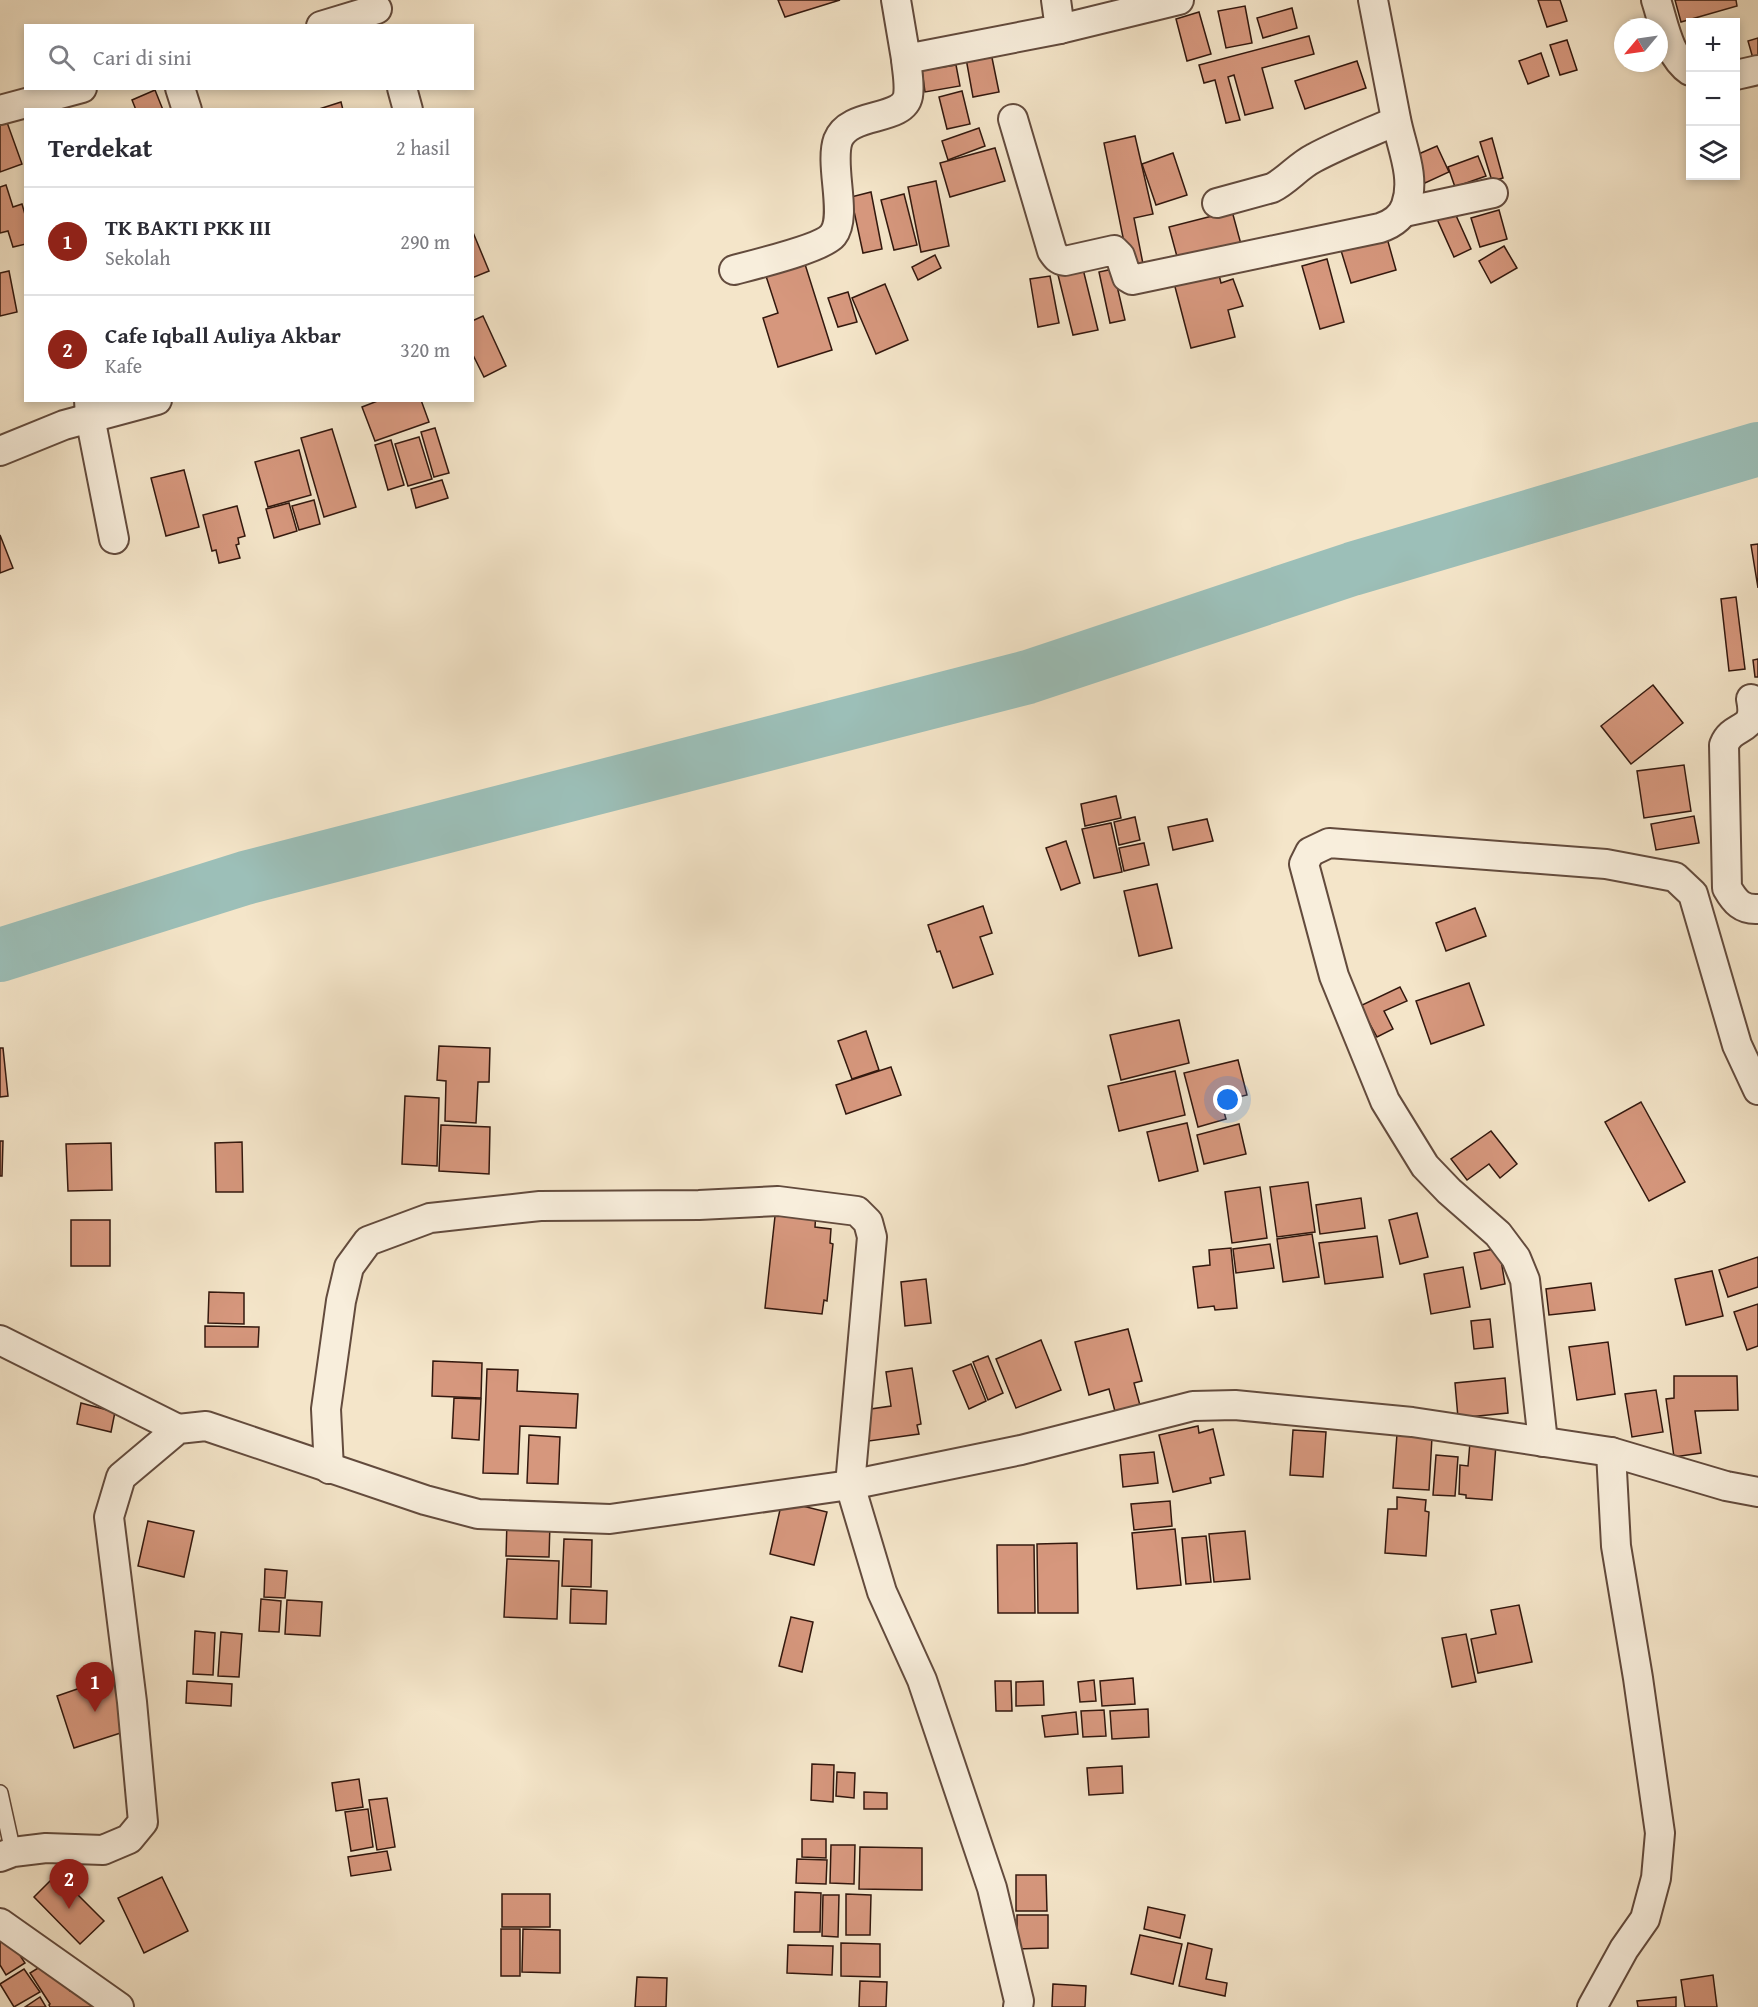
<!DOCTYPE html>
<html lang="id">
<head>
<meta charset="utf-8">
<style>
	:root { --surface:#fff; --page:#f7f7f7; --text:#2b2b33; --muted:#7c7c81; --line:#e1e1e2; --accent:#8f2418 }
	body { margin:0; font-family:"Gentium Book Plus",serif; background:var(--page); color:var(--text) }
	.controls { position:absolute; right:18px; top:18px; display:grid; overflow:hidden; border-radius:0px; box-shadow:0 3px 9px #0003 }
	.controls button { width:54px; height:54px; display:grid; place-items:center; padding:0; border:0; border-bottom:2px solid var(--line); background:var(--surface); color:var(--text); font:30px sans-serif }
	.compass { position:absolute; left:1614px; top:18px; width:54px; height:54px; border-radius:50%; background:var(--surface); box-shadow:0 3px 9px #0003; rotate:241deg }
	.you { position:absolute; left:1228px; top:1100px; width:21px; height:21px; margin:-15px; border:4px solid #fff; border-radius:50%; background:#1a73e8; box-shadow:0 0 0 9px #1a73e833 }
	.badge { display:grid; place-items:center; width:39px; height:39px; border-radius:50%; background:var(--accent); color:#fff; font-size:20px; font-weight:700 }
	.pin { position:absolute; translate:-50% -50px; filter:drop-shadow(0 2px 3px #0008) }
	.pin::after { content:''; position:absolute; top:32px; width:21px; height:18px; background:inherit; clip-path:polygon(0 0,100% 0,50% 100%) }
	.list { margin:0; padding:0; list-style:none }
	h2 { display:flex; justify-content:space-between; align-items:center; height:78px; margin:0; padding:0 24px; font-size:26px }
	h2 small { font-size:20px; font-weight:400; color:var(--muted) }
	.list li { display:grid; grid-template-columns:39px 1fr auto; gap:18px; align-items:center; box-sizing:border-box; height:108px; padding:0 24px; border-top:2px solid var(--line) }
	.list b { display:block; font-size:22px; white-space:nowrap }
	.list p { margin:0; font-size:20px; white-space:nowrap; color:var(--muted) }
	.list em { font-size:20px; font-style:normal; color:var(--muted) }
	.icon { flex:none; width:33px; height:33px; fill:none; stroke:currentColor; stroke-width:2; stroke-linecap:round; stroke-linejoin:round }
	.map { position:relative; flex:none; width:1758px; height:2007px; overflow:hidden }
	.search { position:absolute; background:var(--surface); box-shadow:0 3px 9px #0003; left:24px; top:24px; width:450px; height:66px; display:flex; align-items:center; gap:15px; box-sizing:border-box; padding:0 21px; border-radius:0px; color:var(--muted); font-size:22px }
	.panel { position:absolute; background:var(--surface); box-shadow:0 3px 9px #0003; left:24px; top:108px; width:450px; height:294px; border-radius:0px }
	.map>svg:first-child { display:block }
</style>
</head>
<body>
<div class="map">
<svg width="1758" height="2007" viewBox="0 0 1758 2007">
	<rect width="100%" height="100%" fill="#f4e5c9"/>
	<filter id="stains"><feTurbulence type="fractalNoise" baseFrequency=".00333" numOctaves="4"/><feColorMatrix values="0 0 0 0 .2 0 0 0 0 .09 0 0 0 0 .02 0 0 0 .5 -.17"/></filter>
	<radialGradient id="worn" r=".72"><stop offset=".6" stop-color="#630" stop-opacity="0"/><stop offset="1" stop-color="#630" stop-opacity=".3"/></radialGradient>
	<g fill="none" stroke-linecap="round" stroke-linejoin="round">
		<polyline stroke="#9cbfb8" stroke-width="54" points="0,955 245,878 1028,677 1352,569 1758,449"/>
	</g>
	<g fill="#d6977d" stroke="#33180e" stroke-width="1.5">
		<polygon points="778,0 840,0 785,17"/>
		<polygon points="1538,0 1560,0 1567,21 1547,27"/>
		<polygon points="1675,0 1736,0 1737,6 1681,22"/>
		<polygon points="1245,6 1252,43 1226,48 1218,11"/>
		<polygon points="1292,8 1297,28 1263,38 1257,18"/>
		<polygon points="1199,12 1211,54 1187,61 1176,19"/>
		<polygon points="1309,36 1314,54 1262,68 1273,108 1245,115 1234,75 1228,77 1240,120 1226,123 1215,80 1204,83 1199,65"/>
		<polygon points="1758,38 1758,61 1754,62 1748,41"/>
		<polygon points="1567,40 1577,70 1560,75 1550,45"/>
		<polygon points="990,48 999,92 973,97 965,53"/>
		<polygon points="1541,53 1549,76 1528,84 1519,61"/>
		<polygon points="1357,61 1366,88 1305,109 1295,81"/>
		<polygon points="956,65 960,86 925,92 922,70"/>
		<polygon points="155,90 163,110 136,110 132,100"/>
		<polygon points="962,91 970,124 947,129 939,97"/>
		<polygon points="341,102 343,110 316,110"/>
		<polygon points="4,114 22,164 0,172 0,115"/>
		<polygon points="979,128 985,146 948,160 942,141"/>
		<polygon points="1135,136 1153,214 1134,218 1144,269 1130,272 1104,143"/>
		<polygon points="1492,138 1503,178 1492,181 1480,142"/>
		<polygon points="1437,146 1449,172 1425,183 1414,156"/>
		<polygon points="995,148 1005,181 950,197 940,163"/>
		<polygon points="1173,153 1187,195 1156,205 1142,164"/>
		<polygon points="1478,156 1486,176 1455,187 1448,167"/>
		<polygon points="936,181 949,246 921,252 908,187"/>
		<polygon points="6,185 13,207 22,204 26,218 26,244 13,247 8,231 0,233 0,187"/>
		<polygon points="871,192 882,249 863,253 851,197"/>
		<polygon points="904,194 917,245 894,250 881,200"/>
		<polygon points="1499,210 1507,239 1480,247 1471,218"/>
		<polygon points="1232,211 1242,248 1179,264 1169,227"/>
		<polygon points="1454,211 1471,249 1454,257 1437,219"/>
		<polygon points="472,230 489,271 472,278"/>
		<polygon points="1385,231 1396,270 1351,283 1339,244"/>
		<polygon points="1504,246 1517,268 1491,283 1479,261"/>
		<polygon points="935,255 941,268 918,280 912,267"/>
		<polygon points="1327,259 1344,322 1320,329 1302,266"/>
		<polygon points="804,261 832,350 778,367 763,318 778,313 765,273"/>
		<polygon points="1083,269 1098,330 1073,335 1058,275"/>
		<polygon points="1113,269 1125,320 1110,323 1099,272"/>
		<polygon points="9,271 17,312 0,316 0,273"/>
		<polygon points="1218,271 1221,283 1233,279 1243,306 1228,310 1235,337 1191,348 1174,283"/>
		<polygon points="1050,276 1059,323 1038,327 1030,279"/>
		<polygon points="885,284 908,340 876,354 852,298"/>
		<polygon points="848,292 857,322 838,327 828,298"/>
		<polygon points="483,316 506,366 484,377 472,353 472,321"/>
		<polygon points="380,400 421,400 429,422 375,441 362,407"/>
		<polygon points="435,428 449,473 434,477 421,432"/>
		<polygon points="332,429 356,507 324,517 301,438"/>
		<polygon points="419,437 432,479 408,486 395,444"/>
		<polygon points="391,440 404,485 388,490 375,445"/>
		<polygon points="299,450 311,495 268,507 255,462"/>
		<polygon points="184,470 199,527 166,536 151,478"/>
		<polygon points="442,480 448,498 416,508 411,489"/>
		<polygon points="314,500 320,524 299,530 292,506"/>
		<polygon points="289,503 297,531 274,538 266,509"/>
		<polygon points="237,506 245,536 238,538 239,544 236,545 240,558 219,563 216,550 212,551 203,515"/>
		<polygon points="0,535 13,568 0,573"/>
		<polygon points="1758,544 1758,588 1751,545"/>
		<polygon points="1736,597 1745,669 1729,671 1721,599"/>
		<polygon points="1758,659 1758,677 1755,677 1753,660"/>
		<polygon points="1653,685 1683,723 1631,764 1601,726"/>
		<polygon points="1684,765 1691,811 1644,818 1637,771"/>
		<polygon points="1116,796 1121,818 1085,826 1081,804"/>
		<polygon points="1694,816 1699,843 1656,850 1651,824"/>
		<polygon points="1135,817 1140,840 1119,845 1114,822"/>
		<polygon points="1207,819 1213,841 1173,850 1168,827"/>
		<polygon points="1111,823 1122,872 1094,878 1082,829"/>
		<polygon points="1066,841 1080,883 1061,890 1046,848"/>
		<polygon points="1144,843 1149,865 1124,871 1119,848"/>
		<polygon points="1157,884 1172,948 1139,956 1124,891"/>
		<polygon points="983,906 992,933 980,937 993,974 953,988 940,951 937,952 928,925"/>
		<polygon points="1475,908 1486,936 1446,951 1436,923"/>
		<polygon points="1469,983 1484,1025 1431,1044 1416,1001"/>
		<polygon points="1400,987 1407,1001 1384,1011 1393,1029 1377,1037 1360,1006"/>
		<polygon points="1179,1020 1189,1063 1121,1080 1110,1035"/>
		<polygon points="866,1031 879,1070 852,1079 838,1041"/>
		<polygon points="439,1046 490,1048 489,1082 478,1082 476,1123 445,1121 446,1081 437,1080"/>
		<polygon points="0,1048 3,1048 8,1096 0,1097"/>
		<polygon points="1238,1060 1247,1095 1221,1101 1226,1119 1198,1127 1184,1073"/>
		<polygon points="891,1067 901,1095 846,1114 836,1085"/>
		<polygon points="1175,1071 1185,1115 1119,1131 1108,1086"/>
		<polygon points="405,1096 439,1098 437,1166 402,1164"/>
		<polygon points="1641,1102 1685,1182 1649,1201 1605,1122"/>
		<polygon points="1187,1123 1198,1171 1159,1181 1147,1132"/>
		<polygon points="1239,1124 1246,1154 1204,1164 1197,1135"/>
		<polygon points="441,1125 490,1127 489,1174 439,1171"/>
		<polygon points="1491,1131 1517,1164 1500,1178 1489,1164 1467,1180 1451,1159"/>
		<polygon points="0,1141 3,1141 2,1176 0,1176"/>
		<polygon points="242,1142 243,1192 216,1192 215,1143"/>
		<polygon points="111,1143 112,1190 68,1191 66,1144"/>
		<polygon points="1308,1182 1315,1232 1277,1237 1270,1187"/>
		<polygon points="1260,1187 1267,1238 1232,1243 1225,1192"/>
		<polygon points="1361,1198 1365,1228 1320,1234 1316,1205"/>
		<polygon points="776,1207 816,1211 815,1227 831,1229 830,1243 833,1244 827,1301 824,1300 822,1314 765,1308"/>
		<polygon points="1417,1213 1428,1257 1400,1264 1389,1220"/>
		<rect x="71" y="1220" width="39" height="46"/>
		<polygon points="1312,1234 1319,1277 1283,1282 1277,1239"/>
		<polygon points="1377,1236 1383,1277 1325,1284 1319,1243"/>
		<polygon points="1270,1244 1274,1268 1236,1273 1233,1249"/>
		<polygon points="1231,1248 1237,1308 1215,1310 1214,1306 1198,1308 1193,1267 1210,1265 1209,1250"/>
		<polygon points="1499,1248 1505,1284 1481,1289 1474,1253"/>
		<polygon points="1758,1257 1758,1287 1728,1297 1719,1270"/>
		<polygon points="1463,1267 1470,1307 1431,1314 1424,1274"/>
		<polygon points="1712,1271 1723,1316 1686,1325 1675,1279"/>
		<polygon points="926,1279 931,1323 905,1326 901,1282"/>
		<polygon points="1591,1283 1595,1310 1549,1315 1546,1289"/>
		<polygon points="209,1292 244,1293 244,1324 208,1323"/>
		<polygon points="1758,1304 1758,1346 1747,1350 1734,1312"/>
		<polygon points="1490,1319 1493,1347 1474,1349 1471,1321"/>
		<polygon points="205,1326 259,1327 258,1347 205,1347"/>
		<polygon points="1128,1329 1142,1381 1134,1383 1141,1409 1116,1415 1109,1389 1089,1395 1075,1342"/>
		<polygon points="1041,1340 1061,1390 1016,1408 996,1359"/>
		<polygon points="1608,1342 1615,1394 1577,1400 1569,1347"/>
		<polygon points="988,1356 1003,1393 988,1400 973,1362"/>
		<polygon points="433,1361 482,1363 481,1398 432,1396"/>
		<polygon points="971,1364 986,1401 969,1409 953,1371"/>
		<polygon points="912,1368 921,1424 917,1425 919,1434 869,1441 864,1410 891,1406 886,1372"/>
		<polygon points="487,1369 518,1370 517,1391 578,1394 576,1428 520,1426 518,1474 483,1473"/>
		<polygon points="1674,1376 1737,1376 1738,1410 1695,1411 1701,1453 1674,1457 1666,1399 1674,1398"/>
		<polygon points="1505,1378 1508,1413 1458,1418 1455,1383"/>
		<polygon points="1656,1390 1663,1432 1632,1437 1625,1394"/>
		<polygon points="454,1398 481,1399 479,1440 452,1438"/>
		<polygon points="81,1403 115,1412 111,1432 77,1424"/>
		<polygon points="1198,1426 1199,1433 1213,1429 1224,1475 1210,1478 1211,1483 1173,1492 1159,1435"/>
		<polygon points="1293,1430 1326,1432 1323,1477 1290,1475"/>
		<polygon points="1397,1434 1432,1437 1429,1490 1393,1488"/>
		<polygon points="529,1435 560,1437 558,1484 527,1483"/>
		<polygon points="1470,1442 1496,1444 1492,1500 1466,1498 1466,1495 1459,1494 1460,1465 1468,1466"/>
		<polygon points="1154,1452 1158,1483 1123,1487 1120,1455"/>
		<polygon points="1436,1455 1458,1457 1455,1496 1433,1495"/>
		<polygon points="1397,1497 1426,1500 1425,1511 1429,1512 1426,1556 1385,1553 1388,1509 1397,1509"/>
		<polygon points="782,1501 827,1512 814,1565 770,1554"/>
		<polygon points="1170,1501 1172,1526 1134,1530 1131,1504"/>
		<polygon points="148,1521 194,1531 184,1577 138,1566"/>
		<polygon points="507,1521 550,1523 549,1557 506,1556"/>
		<polygon points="1175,1529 1181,1585 1137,1589 1132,1533"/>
		<polygon points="1245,1531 1250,1579 1214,1582 1209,1534"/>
		<polygon points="1206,1536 1211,1582 1186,1584 1182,1538"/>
		<polygon points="564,1539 592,1540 591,1587 562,1586"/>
		<polygon points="1077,1543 1078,1613 1038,1613 1037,1544"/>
		<polygon points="997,1545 1034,1545 1035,1613 998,1613"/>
		<polygon points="507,1559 559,1561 557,1619 504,1617"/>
		<polygon points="265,1569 287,1571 285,1598 264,1597"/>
		<polygon points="571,1589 607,1591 606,1624 570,1623"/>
		<polygon points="261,1599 281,1601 279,1632 259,1631"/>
		<polygon points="287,1600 322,1602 320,1636 285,1634"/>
		<polygon points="1519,1605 1532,1662 1478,1673 1471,1639 1496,1634 1491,1610"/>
		<polygon points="791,1617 813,1622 802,1672 779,1666"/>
		<polygon points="195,1631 215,1633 213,1675 193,1674"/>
		<polygon points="221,1632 242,1634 239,1677 218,1676"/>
		<polygon points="1466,1634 1476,1682 1452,1687 1442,1638"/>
		<polygon points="115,1676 133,1729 74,1748 57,1696"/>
		<polygon points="1133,1678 1135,1704 1102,1706 1100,1681"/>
		<polygon points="1094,1680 1096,1701 1080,1702 1078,1682"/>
		<polygon points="187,1681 232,1684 231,1706 186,1703"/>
		<polygon points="995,1681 1011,1681 1012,1711 996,1711"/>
		<polygon points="1043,1681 1044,1705 1016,1706 1016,1682"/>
		<polygon points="1148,1709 1149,1737 1112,1739 1110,1711"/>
		<polygon points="1104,1710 1106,1736 1083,1737 1081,1711"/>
		<polygon points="1076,1712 1078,1734 1045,1737 1042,1716"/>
		<polygon points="812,1764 834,1765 833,1802 811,1800"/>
		<polygon points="1122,1766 1123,1793 1089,1795 1087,1768"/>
		<polygon points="837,1772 855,1773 854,1798 836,1796"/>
		<polygon points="359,1779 363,1807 336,1811 332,1783"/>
		<polygon points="864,1792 887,1793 887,1809 864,1809"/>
		<polygon points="387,1798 395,1847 377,1850 369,1800"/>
		<polygon points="368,1809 373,1847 351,1851 345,1812"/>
		<polygon points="802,1839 826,1839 826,1858 802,1857"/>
		<polygon points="831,1845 855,1845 854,1884 830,1883"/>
		<polygon points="860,1847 922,1848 922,1890 859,1889"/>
		<polygon points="387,1851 391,1870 351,1876 348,1857"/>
		<polygon points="797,1859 827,1860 826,1884 796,1883"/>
		<polygon points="57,1874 104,1921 80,1944 34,1897"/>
		<polygon points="1016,1875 1046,1875 1047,1911 1016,1911"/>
		<polygon points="162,1877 188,1931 144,1953 118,1898"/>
		<polygon points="795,1892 821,1893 820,1932 794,1932"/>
		<rect x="502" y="1894" width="48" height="33"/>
		<polygon points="846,1894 871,1895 870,1935 846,1935"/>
		<polygon points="823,1895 839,1895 838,1937 822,1936"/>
		<polygon points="1148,1907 1185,1915 1180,1938 1144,1929"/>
		<polygon points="1017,1915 1048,1915 1048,1948 1017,1949"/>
		<rect x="501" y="1929" width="19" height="47"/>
		<polygon points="523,1929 560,1930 560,1973 522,1972"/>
		<polygon points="4,1931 25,1963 6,1975 0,1965 0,1934"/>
		<polygon points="1140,1935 1182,1944 1173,1984 1131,1974"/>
		<polygon points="841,1943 880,1944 880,1977 841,1976"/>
		<polygon points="1188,1943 1212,1949 1206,1979 1227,1983 1225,1996 1179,1986"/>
		<polygon points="788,1945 833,1946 832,1975 787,1973"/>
		<polygon points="51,1960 70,1991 81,1984 95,2007 50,2007 49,2005 50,2004 30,1973"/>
		<polygon points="24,1969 40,1992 14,2007 0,1984"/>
		<polygon points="1713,1975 1717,2007 1685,2007 1681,1980"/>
		<polygon points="637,1977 667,1978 666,2007 635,2007"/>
		<polygon points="860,1981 887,1982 886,2007 859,2007"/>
		<polygon points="1053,1984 1086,1986 1085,2007 1052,2007"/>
		<polygon points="40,1997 46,2007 25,2007"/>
		<polygon points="1676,1997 1676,2007 1638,2007 1637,2001"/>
	</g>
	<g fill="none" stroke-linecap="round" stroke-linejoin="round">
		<defs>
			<polyline id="lane" points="0,1793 13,1852"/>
			<g id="street">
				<polyline points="896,0 906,59 1060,29 1056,0"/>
				<path d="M1656 0C1664 24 1668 56 1690 71"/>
				<polyline points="321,26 377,9"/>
				<polyline points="1060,29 1179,0"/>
				<polyline points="1736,75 1758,70"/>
				<polyline points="180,88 187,110"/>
				<polyline points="402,88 408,110"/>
				<polyline points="0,110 82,88"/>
				<path d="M1013 119 1052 251C1056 257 1058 260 1065 261L1114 250 1120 256 1127 277 1132 280 1380 228C1392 224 1402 218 1406 205 1416 177 1401 146 1396 119 1388 79 1381 40 1373 0"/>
				<path d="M1217 203 1272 188C1288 180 1298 166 1314 158 1340 144 1369 133 1396 121"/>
				<polyline points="1404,212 1493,193"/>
				<path d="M734 270C753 265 823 248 833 235 848 216 829 165 838 140 849 111 903 122 908 96 910 84 907 71 906 59"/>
				<polyline points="89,400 90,417 114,539"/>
				<polyline points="0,451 64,425 157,400"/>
				<path d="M1751 699C1758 734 1733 722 1724 745L1727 888C1735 902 1742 910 1758 909"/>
				<polyline points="0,1340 178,1429"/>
				<polyline points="1543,1442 1525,1280 1516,1258 1498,1234 1449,1191 1425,1166 1385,1101 1334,976 1304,864 1310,852 1329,843 1606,864 1675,877 1693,894 1737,1045 1758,1090"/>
				<polyline points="329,1469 326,1409 341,1301 349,1267 368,1241 430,1218 540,1206 699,1205 778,1201 857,1211 868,1222 872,1237 850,1485 882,1592 922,1680 992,1888 1019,2001 1018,2007"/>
				<polyline points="0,1857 13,1852 46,1848 103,1850 129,1839 143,1822 132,1702 109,1517 121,1477 178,1429 206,1426 425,1500 478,1514 610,1519 850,1485 1021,1450 1193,1406 1235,1405 1412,1422 1611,1452 1726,1486 1758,1492"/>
				<polyline points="0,1923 119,2007"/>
				<polyline points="1592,2007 1624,1949 1645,1919 1656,1878 1660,1833 1638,1678 1616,1546 1611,1452"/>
			</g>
		</defs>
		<use href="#lane" stroke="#634b3d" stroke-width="18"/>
		<use href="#street" stroke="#634b3d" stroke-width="32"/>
		<use href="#lane" stroke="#f8eedc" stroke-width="15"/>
		<use href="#street" stroke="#f8eedc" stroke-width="28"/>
	</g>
	<rect width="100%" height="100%" filter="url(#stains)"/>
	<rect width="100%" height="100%" fill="url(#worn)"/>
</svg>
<div class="controls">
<button>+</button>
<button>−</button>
<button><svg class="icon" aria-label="layers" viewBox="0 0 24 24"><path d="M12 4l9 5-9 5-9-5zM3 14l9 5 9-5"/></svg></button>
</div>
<svg class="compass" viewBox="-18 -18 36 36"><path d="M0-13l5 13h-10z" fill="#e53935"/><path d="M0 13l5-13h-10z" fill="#7c7c81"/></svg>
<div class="you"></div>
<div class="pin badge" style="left:95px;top:1712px">1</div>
<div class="pin badge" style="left:69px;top:1909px">2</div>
<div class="search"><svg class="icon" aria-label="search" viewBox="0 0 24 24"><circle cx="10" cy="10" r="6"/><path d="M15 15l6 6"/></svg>Cari di sini</div>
<section class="panel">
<h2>Terdekat<small>2 hasil</small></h2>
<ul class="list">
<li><span class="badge">1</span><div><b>TK BAKTI PKK III</b><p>Sekolah</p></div><em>290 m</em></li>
<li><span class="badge">2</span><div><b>Cafe Iqball Auliya Akbar</b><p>Kafe</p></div><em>320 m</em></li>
</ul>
</section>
</div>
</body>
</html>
